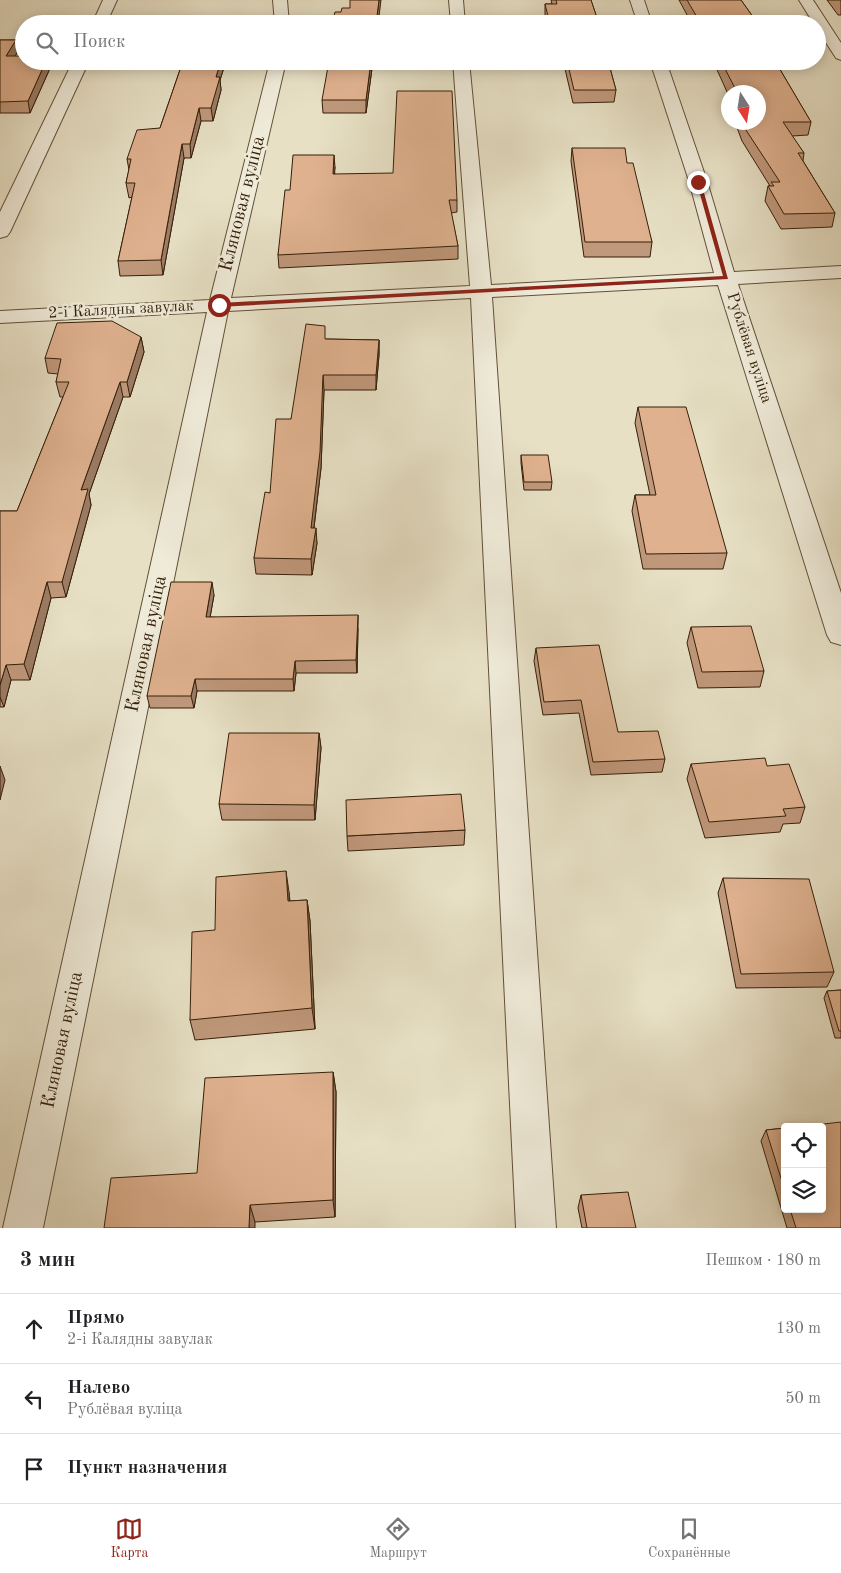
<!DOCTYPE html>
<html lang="ru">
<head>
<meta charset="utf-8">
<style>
	:root { --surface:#fff; --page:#f6f6f6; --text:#202124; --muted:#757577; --line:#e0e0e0; --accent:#8f2418 }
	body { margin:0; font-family:"Old Standard TT",serif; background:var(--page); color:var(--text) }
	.controls { position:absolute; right:15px; bottom:15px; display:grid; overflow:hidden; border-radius:5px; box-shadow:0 2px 12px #0003 }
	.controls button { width:45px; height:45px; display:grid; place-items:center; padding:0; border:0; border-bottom:1px solid var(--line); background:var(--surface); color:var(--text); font:25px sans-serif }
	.compass { position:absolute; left:721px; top:85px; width:45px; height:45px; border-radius:50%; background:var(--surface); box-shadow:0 2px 12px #0003; rotate:168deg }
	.stop { position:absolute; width:15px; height:15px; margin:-11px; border:4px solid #8f2418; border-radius:50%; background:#fff }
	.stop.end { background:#8f2418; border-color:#fff; box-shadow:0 1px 5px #0008 }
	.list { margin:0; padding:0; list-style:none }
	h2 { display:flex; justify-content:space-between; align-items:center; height:65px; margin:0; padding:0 20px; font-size:21px }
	h2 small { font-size:16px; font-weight:400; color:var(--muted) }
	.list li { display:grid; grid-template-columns:32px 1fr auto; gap:15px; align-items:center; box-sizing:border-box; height:70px; padding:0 20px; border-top:1px solid var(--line) }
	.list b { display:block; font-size:19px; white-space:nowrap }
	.list p { margin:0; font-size:16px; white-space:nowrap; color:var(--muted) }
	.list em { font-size:16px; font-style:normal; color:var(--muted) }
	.icon { flex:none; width:28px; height:28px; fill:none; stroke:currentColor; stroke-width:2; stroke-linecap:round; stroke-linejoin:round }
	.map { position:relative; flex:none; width:841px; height:1228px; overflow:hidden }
	.search { position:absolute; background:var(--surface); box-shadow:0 2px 12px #0003; left:15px; right:15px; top:15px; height:55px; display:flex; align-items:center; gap:12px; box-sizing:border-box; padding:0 18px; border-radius:28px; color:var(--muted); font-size:19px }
	.sheet { height:275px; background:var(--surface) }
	nav { display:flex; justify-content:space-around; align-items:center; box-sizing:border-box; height:70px; border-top:1px solid var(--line); background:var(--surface); font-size:14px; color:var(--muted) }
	nav a { display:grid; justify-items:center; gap:2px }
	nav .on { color:var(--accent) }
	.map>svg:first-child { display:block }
</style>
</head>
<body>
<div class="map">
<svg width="841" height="1228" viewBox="0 0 841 1228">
	<rect width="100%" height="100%" fill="#e7e0c5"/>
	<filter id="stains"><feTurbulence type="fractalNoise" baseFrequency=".004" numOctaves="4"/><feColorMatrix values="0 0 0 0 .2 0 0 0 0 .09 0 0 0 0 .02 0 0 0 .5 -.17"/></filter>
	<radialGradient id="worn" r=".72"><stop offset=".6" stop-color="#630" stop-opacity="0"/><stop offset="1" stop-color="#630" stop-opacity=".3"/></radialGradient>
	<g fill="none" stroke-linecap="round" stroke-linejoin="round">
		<defs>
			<g id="minor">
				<polygon points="103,0 117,0 106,24 92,24"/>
				<polygon points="273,0 287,0 289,24 275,24"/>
				<polygon points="449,0 463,0 465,24 451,24"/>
				<polygon points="630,0 644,0 652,24 638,24"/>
				<polygon points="799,0 813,0 841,43 841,60 836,58 817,29 817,24 814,24"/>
				<polygon points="73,61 89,61 10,232 7,236 0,238 0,212"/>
				<polygon points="270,61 286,61 231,298 470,286 453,61 469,61 491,285 714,273 689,181 650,61 666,61 707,181 734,272 841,266 841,278 738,284 841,593 841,645 831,642 827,635 718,285 492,297 556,1228 516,1228 471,298 228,311 43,1228 3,1228 207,312 0,323 0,311 210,300"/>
			</g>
		</defs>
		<use href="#minor" stroke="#624f38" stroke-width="2"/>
		<use href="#minor" fill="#efebd9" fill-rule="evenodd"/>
	</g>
	<g fill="#c0987b" stroke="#351f09">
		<polygon points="551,0 591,0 599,24 546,24 545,16 545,4 552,4"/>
		<polygon points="679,0 741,0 758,24 692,24"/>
		<polygon points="827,0 841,0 841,15 838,15"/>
		<polygon points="0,40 16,40 18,51 15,56 24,61 50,61 51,66 30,113 0,113"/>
		<polygon points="183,61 226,61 220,80 221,90 213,121 201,121 191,158 184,158 163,275 120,276 118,261 132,197 129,198 126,183 129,170 127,159 160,128"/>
		<polygon points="373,61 366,113 323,113 322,100"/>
		<polygon points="554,61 608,61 616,90 614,102 573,103 565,69 556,69"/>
		<polygon points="713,61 775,61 811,122 808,135 792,136 804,153 803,161 835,213 832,227 781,229 765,201 768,186 770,186 742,141 735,122 758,122 758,92 728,92 728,94"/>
		<polygon points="572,148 627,163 652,242 650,257 584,257 571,161"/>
		<polygon points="335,167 334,174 457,200 457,212 451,213 458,246 458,259 279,268 278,255 290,190"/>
		<polygon points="141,337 144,352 130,397 123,397 89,494 91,505 66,597 51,598 30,680 11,680 4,707 0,707 0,511 17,511 63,397 60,397 56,382 58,374 48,373 45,358"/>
		<polygon points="326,339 379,340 379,355 376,390 324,390 321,468 314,528 317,543 312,575 256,574 254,558 270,493 291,419"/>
		<polygon points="638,407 727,553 723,569 643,569 632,511 635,495 650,495 635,423"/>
		<polygon points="521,455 552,482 551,490 524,490 521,463"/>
		<polygon points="214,595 210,617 358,628 357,673 296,673 294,691 197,691 194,708 150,708 147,696"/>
		<polygon points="691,627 764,671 760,687 698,688 687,643"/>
		<polygon points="536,648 618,732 665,759 662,772 591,775 579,713 543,715 534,661"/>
		<polygon points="319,733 321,748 315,820 222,820 219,804"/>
		<polygon points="691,764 805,807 800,823 783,824 780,832 705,838 687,779"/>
		<polygon points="465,830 464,845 348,851 347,836"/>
		<polygon points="723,878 834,972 827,987 736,988 718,893"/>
		<polygon points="289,892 290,901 307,900 310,921 315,1029 195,1040 190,1020 215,930"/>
		<polygon points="841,990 841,1038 835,1038 824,998 827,991"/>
		<polygon points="333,1072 336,1092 335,1217 255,1222 197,1173"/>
		<polygon points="785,1128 785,1209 822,1209 841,1228 787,1228 761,1141 766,1130"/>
		<polygon points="581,1195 636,1228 582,1228 578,1208"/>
	</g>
	<g fill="#9c7c64" stroke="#351f09">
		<polygon points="379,0 381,0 378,24 376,24"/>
		<polygon points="16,40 18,51 9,67 6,56"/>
		<polygon points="46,61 50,61 51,66 30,113 28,101"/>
		<polygon points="221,61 226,61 220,80 221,90 213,121 211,108 216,77"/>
		<polygon points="371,61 373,61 366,113 366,100"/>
		<polygon points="199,108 201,121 191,158 190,144"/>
		<polygon points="182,144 184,158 163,275 161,260"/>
		<polygon points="334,155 335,167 334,186 333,174"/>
		<polygon points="141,337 144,352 130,397 127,382"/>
		<polygon points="379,340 379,355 376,390 376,375"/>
		<polygon points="323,375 324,390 321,468 312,543 311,528"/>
		<polygon points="120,382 123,397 89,494 91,505 66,597 62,582 81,490"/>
		<polygon points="316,528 317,543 312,575 311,559"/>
		<polygon points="47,582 51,598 30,680 24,664"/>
		<polygon points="212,582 214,595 208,629 206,617"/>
		<polygon points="358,615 358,628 357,673 356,660"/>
		<polygon points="295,661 296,673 294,691 293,679"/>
		<polygon points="6,665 11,680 4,707 0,697 0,685"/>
		<polygon points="195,679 197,691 194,708 191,696"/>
		<polygon points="319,733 321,748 315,820 314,805"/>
		<polygon points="0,766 5,780 0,800"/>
		<polygon points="286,871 289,892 291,923 288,901"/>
		<polygon points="307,900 310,921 315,1029 312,1008"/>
		<polygon points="333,1072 336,1092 335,1217 333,1200"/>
		<polygon points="250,1205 255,1222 255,1228 249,1228"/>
	</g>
	<g fill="#dfb18f" stroke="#351f09">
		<polygon points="350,0 379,0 376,24 332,24 335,12 341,12 342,8 350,8"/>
		<polygon points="556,0 591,0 599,24 550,24 545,4 557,4"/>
		<polygon points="687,0 741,0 758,24 701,24"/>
		<polygon points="0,40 16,40 6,56 24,56 24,61 46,61 28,101 0,102"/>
		<polygon points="183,61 221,61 216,77 220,77 211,108 199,108 190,144 182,144 161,260 118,261 135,183 126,183 131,159 127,159 137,130 160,128"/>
		<polygon points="329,61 371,61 366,100 322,100"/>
		<polygon points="567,61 608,61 616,90 574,90"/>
		<polygon points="721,61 775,61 811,122 783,122 804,153 798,153 835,213 784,214 768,186 774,186 771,182 780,182 744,127 743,122 758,122 758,92 737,92"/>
		<polygon points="397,91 452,91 457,200 449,200 458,246 278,255 285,190 290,190 293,155 334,155 333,174 393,173"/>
		<polygon points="572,148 625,148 627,163 633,163 652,242 585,242"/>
		<polygon points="112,321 141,337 127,382 120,382 81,490 88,489 62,582 47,582 24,664 6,665 0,685 0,511 17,511 69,382 56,382 61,359 45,358 57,323"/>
		<polygon points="306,324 325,326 325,339 379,340 376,375 323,375 320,452 311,528 316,528 311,559 254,558 265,492 270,493 276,419 291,419"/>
		<polygon points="638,407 686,407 727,553 646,554 635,495 656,495"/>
		<polygon points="521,455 548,455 552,482 524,482"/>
		<polygon points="171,582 212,582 206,617 358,615 356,660 295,661 293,679 195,679 191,696 147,696"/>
		<polygon points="751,626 764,671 702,672 691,627"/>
		<polygon points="599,645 618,732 658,731 665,759 593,762 581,700 544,702 536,648"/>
		<polygon points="229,733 319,733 314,805 219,804"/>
		<polygon points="765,758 767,766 789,764 805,807 783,809 786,816 709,822 691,764"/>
		<polygon points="461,794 465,830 347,836 346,800"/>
		<polygon points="286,871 288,901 307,900 312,1008 190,1020 192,932 215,930 216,877"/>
		<polygon points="723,878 809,879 834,972 741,974"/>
		<polygon points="841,990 841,1031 839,1031 827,991"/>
		<polygon points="333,1072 333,1200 250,1205 249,1228 104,1228 111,1178 197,1173 205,1078"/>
		<polygon points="841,1122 841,1228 796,1228 790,1209 822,1209 822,1127 798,1127"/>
		<polygon points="785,1128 785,1191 766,1130"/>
		<polygon points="628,1192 636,1228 587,1228 581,1195"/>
	</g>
	<polygon fill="#8f2418" points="696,180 701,182 728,279 219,307 216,305 219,303 723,276"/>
	<g text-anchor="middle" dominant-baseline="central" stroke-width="5" stroke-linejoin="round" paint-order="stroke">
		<g font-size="16" fill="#351f09" stroke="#efebd9">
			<text transform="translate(121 310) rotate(-3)">2-і Калядны завулак</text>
			<text transform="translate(749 348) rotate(72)">Рублёвая вуліца</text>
		</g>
		<g font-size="19" fill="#351f09" stroke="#efebd9">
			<text transform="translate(243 204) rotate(-76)">Кляновая вуліца</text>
			<text transform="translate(147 644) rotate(-78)">Кляновая вуліца</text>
			<text transform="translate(63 1040) rotate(-78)">Кляновая вуліца</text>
		</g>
	</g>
	<rect width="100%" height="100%" filter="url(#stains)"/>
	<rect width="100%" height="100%" fill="url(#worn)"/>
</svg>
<div class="controls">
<button><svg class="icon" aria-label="locate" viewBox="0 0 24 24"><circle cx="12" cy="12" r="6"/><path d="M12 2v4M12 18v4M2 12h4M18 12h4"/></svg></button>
<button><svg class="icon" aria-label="layers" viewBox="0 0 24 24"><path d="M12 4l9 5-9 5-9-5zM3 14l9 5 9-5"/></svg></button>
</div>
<svg class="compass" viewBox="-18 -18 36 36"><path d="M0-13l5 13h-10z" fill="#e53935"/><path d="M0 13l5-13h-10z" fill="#757577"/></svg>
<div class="stop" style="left:219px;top:305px"></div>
<div class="stop end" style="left:698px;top:182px"></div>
<div class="search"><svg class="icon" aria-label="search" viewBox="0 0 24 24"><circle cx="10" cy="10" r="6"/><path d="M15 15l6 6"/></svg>Поиск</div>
</div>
<section class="sheet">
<h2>3 мин<small>Пешком · 180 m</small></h2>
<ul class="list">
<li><svg class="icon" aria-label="ahead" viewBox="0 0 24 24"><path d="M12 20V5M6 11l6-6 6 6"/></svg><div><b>Прямо</b><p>2-і Калядны завулак</p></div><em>130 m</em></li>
<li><svg class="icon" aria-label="left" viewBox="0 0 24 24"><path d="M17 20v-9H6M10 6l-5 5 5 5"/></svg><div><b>Налево</b><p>Рублёвая вуліца</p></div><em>50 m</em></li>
<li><svg class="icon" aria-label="arrive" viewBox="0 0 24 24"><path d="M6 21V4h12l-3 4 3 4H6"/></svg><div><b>Пункт назначения</b></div></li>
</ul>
</section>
<nav>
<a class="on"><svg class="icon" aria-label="map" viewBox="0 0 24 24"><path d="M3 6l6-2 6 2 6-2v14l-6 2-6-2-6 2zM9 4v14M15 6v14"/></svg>Карта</a>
<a><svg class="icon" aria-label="directions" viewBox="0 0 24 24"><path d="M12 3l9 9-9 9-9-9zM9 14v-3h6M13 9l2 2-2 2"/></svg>Маршрут</a>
<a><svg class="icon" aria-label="saved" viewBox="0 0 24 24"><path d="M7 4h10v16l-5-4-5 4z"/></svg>Сохранённые</a>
</nav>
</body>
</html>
